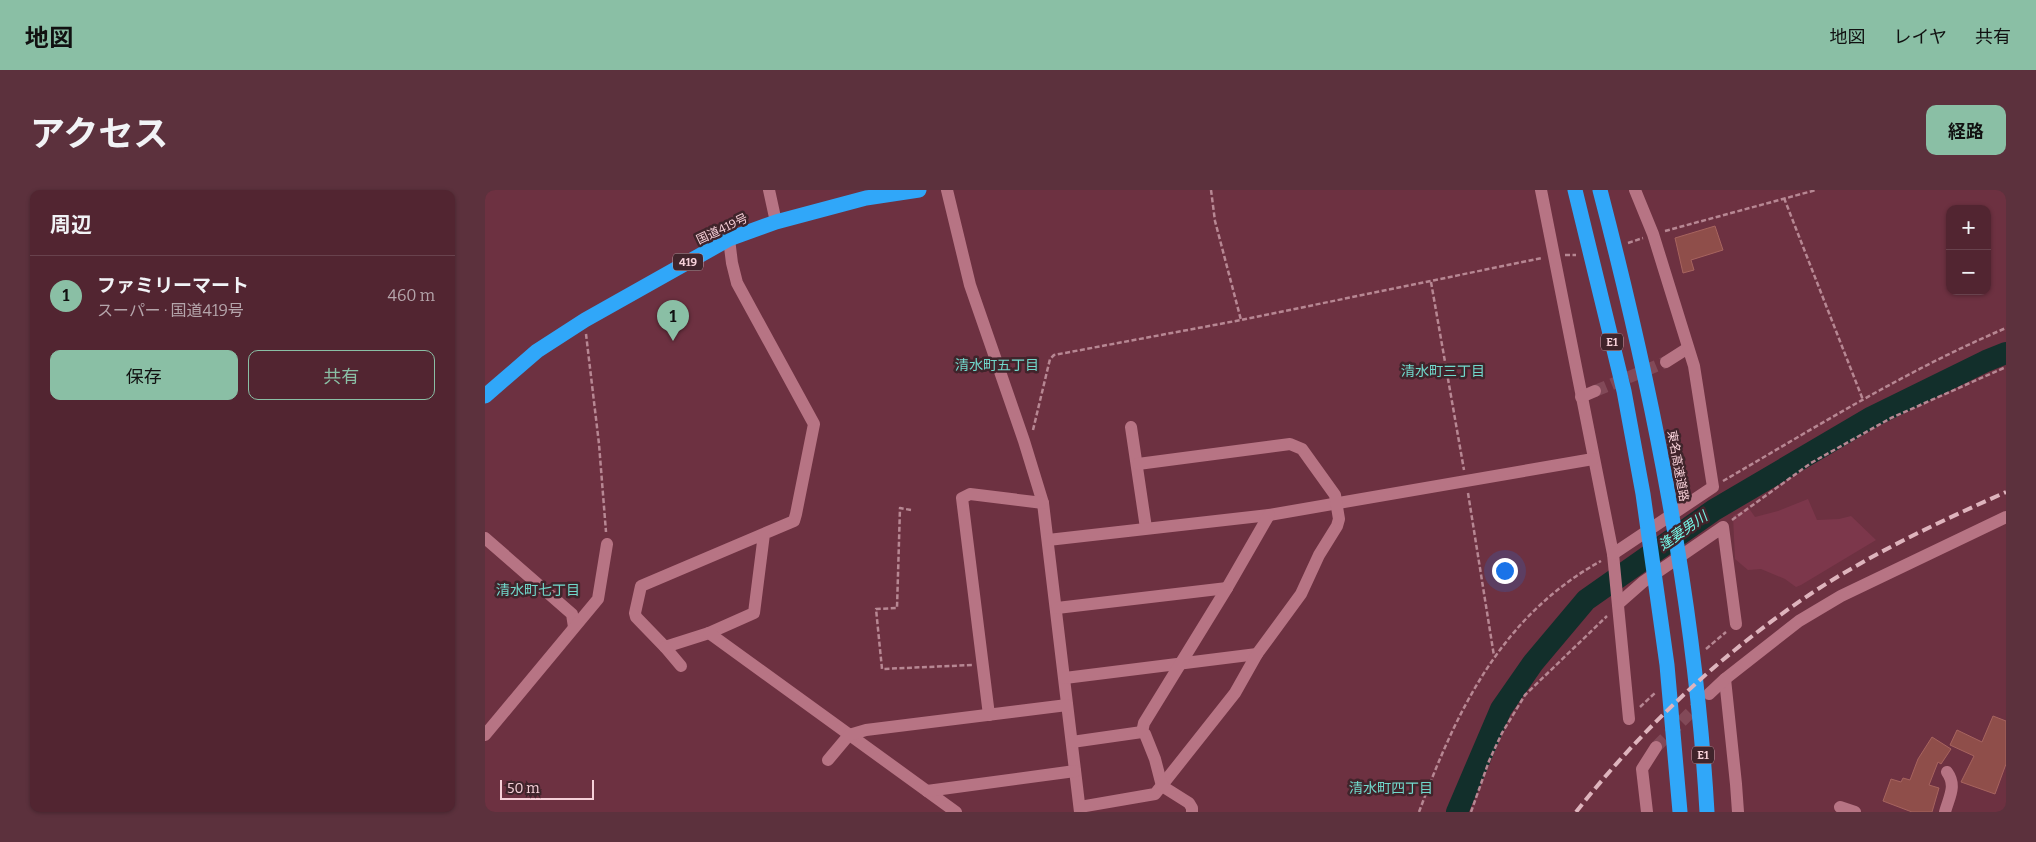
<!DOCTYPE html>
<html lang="ja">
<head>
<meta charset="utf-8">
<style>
	:root { --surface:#522531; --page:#5c313d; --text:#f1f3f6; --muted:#b5a5ab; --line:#68424d; --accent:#8abfa5 }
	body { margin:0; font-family:Bitter,"Noto Sans JP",serif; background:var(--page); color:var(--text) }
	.controls { position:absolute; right:15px; top:15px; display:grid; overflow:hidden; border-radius:10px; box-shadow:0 1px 4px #0004 }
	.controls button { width:45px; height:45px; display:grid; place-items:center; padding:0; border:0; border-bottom:1px solid var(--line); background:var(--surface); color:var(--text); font:25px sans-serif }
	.scale { position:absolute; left:15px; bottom:12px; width:94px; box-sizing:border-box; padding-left:5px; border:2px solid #f6d0d8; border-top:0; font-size:14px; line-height:18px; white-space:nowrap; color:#f6d0d8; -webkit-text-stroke:4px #40242b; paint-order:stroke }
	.you { position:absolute; left:1019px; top:380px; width:18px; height:18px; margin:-12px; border:4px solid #fff; border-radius:50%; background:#1a73e8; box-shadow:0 0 0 8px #1a73e833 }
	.badge { display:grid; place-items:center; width:32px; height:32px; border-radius:50%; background:var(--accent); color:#111; font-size:16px; font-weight:700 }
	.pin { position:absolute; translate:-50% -41px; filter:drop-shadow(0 1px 2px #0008) }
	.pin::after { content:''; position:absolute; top:26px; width:18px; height:15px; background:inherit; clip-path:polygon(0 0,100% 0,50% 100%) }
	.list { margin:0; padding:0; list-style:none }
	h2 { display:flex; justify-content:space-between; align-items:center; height:65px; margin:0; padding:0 20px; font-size:21px }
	h2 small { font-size:16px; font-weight:400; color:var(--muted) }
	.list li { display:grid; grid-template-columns:32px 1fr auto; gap:15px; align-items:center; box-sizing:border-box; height:80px; padding:0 20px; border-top:1px solid var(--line) }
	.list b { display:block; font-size:19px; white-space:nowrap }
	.list p { margin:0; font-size:16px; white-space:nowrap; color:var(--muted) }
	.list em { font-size:16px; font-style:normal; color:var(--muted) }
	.actions { display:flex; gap:10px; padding:15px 20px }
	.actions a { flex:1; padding:11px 0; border:1px solid var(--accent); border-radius:10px; text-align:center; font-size:18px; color:var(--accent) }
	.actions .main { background:var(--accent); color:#111 }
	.map { position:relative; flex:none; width:1521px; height:622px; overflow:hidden; border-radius:10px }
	header { display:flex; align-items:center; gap:30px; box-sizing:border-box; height:70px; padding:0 25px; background:var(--accent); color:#111 }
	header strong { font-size:24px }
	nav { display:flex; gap:28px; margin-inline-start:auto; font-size:18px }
	.intro { display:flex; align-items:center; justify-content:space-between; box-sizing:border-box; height:120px; padding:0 30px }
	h1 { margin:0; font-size:35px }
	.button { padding:12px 22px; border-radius:10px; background:var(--accent); color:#111; font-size:18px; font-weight:700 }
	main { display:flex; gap:30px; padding:0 30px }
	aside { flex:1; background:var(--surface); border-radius:10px; box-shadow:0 1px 4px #0004 }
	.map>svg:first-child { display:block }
</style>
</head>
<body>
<header>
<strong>地図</strong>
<nav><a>地図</a><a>レイヤ</a><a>共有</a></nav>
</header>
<div class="intro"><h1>アクセス</h1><a class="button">経路</a></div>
<main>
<aside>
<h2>周辺<small></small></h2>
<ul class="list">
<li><span class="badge">1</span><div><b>ファミリーマート</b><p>スーパー · 国道419号</p></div><em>460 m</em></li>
</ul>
<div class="actions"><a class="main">保存</a><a>共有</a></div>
</aside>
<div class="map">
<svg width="1521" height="622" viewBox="0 0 1521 622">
	<rect width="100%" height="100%" fill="#6d3141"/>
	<polygon fill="#7c374b" points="1323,309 1332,330 1354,329 1366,326 1391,350 1316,395 1311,397 1300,389 1276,379 1263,380 1250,369 1248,326 1263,317 1270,327 1293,321"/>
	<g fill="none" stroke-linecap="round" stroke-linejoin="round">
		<polyline stroke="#122f2b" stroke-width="22" points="972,622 1016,519 1048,473 1101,410 1229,320 1387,227 1501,171 1521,163"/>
	</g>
	<g fill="#8f4e4a" stroke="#a7645f">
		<polygon points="1230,36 1238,60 1206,70 1209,80 1198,83 1190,48"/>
		<polygon points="1508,526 1521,531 1521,574 1510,604 1476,592 1489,566 1465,555 1472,540 1497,552"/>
		<polygon points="1447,547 1466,559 1456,574 1453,572 1444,595 1454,598 1447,622 1427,622 1398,611 1406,589 1416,592 1418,588 1425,590 1433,569"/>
	</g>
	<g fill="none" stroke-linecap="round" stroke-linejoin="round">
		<g stroke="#824958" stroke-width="12" stroke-dasharray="12 6" stroke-linecap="butt">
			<polyline points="1110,201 1181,172"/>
			<polyline points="1171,557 1217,511"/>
		</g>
		<g stroke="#b78793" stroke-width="2.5" stroke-dasharray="5 2.5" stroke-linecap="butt">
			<polyline points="726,0 730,31 756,130"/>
			<polyline points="1299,8 1378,210"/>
			<polyline points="1180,41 1331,0"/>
			<polyline points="1143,53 1158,48"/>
			<polyline points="1080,65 1091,65"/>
			<polyline points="946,92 979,280"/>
			<polyline points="101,144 114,254 121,342"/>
			<polyline points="548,240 565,169 569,165 756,130 1057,68"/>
			<path d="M1238 291C1331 237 1422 180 1521 138"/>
			<polyline points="983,303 1009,466"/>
			<polyline points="426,320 415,318 412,418 391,419 397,479 487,475"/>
			<polyline points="1247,330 1326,273 1406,228 1521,177"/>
			<polyline points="1221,459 1241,442"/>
			<polyline points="1155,517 1171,502"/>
			<path d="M934 622C972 520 1016 426 1116 371"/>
			<polyline points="986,622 1004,571 1017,543 1040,505 1122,426"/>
		</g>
		<g stroke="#b77484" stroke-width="12">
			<polyline points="284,0 291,32"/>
			<polyline points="462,0 485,95 539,251 558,313 595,622"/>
			<polyline points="1056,0 1128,364 1144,529"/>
			<polyline points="244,49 247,73 252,93 329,234 311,324 309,331 156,396 150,423 151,427 180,457 224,443 269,423 279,344"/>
			<polyline points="1181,172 1203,158"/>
			<polyline points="1096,207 1110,201"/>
			<polyline points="646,237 661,338"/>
			<polyline points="0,348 87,424 89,437"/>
			<polyline points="563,350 784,325 1108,269"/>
			<polyline points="1128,364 1228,297 1209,176 1168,44 1150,0"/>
			<polyline points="1133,414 1158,392 1238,337 1251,434"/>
			<polyline points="572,418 742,398"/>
			<polyline points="224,443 471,622"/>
			<polyline points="180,457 196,476"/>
			<polyline points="580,488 772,464"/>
			<polyline points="1240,489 1251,594 1253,622"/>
			<polyline points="1224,504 1240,489 1314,431 1356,406 1521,327"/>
			<polyline points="504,525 477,308 485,304 558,313"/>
			<polyline points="0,545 113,409 122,354"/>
			<polyline points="587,552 657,542"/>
			<polyline points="343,570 364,545 381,540 582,515"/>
			<polyline points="442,601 590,581"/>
			<polyline points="595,617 670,604 750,503 772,464 816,404 834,365 852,336 854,329 850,305 817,259 805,254 653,274"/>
			<polyline points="1355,617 1370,622"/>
			<polyline points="707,622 707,618 704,613 677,596 670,569 660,544 657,542 659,533 742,398 784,325"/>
			<polyline points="1162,622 1157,579 1171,557"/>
			<path d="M1460 622C1464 607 1472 596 1462 582"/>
		</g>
		<g stroke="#30a7f9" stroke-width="15">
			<polyline points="1090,0 1139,201 1158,304 1182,475 1195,622"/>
			<path d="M1115 0C1168 203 1210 412 1222 622"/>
			<polyline points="0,206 52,161 100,130 244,49 291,32 381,8 434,0"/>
		</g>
		<path stroke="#deb4bd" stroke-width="4" stroke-dasharray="10 5" stroke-linecap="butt" d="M1091 622C1159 536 1241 459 1333 399 1392 361 1456 331 1521 302"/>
	</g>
	<g text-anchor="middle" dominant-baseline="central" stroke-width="5" stroke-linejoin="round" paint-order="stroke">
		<g fill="#40242b" stroke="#bf9ca4" stroke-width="1">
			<rect x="188" y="63.5" width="30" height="17" rx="4"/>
			<rect x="1116" y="143.5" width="22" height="17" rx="4"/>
			<rect x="1207" y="556.5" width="22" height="17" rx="4"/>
		</g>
		<g font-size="11" font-weight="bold" fill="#f6d0d8">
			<text x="203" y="72">419</text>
			<text x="1127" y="152">E1</text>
			<text x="1218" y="565">E1</text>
		</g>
		<g font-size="12" fill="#f6d0d8" stroke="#40242b">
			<text transform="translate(237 39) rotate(-25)">国道419号</text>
			<text transform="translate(1193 276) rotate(80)">東名高速道路</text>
		</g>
		<g font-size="14" fill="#71d9cc" stroke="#40242b">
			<text x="512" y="175">清水町五丁目</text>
			<text x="958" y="181">清水町三丁目</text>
			<text x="53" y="400">清水町七丁目</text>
			<text x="906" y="598">清水町四丁目</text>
		</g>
		<g font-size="14" font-style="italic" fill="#74f7e7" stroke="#40242b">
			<text transform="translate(1198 341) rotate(-35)">逢妻男川</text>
		</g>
	</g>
</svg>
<div class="controls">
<button>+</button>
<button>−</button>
</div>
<div class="scale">50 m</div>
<div class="you"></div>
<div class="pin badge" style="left:188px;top:151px">1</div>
</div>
</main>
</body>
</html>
